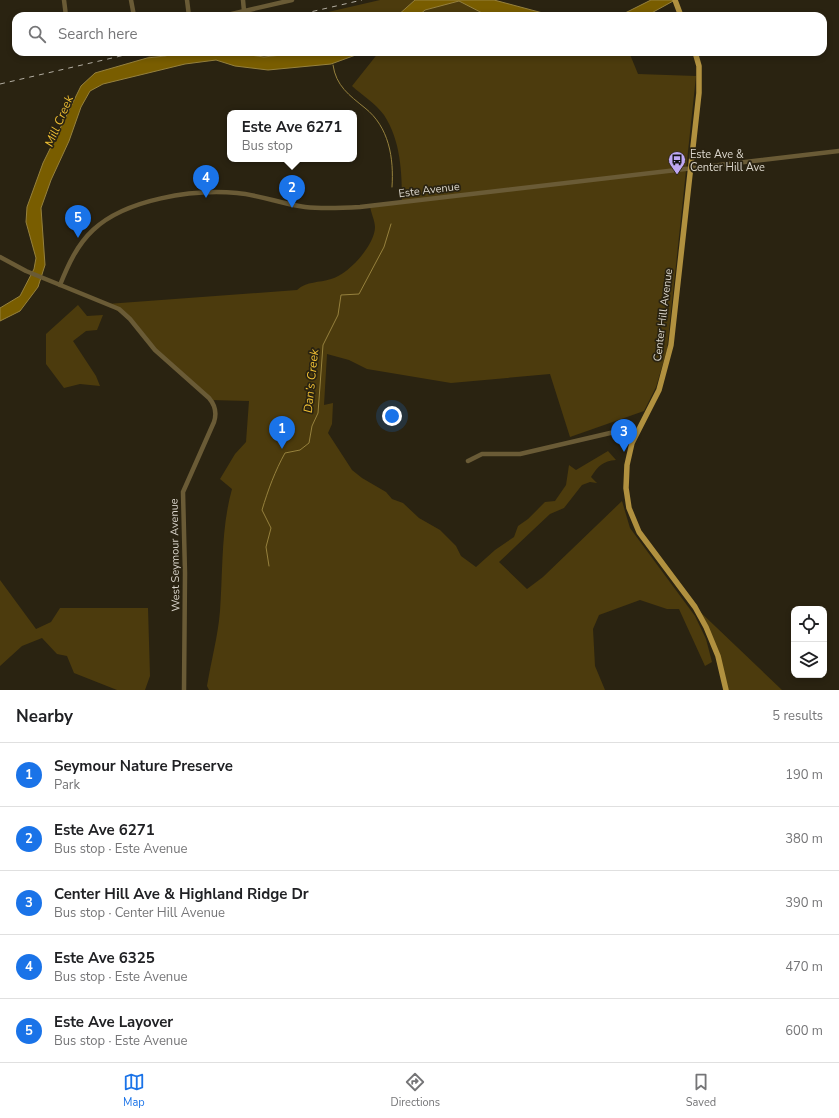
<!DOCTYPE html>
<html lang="en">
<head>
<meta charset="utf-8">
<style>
	:root { --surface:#fff; --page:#f2f2f2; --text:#202124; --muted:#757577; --line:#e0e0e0; --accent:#1a73e8 }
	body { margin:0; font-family:"Nunito Sans",sans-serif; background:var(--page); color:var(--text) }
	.controls { position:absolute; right:12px; bottom:12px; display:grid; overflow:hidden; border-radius:8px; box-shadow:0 2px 6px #0003 }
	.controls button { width:36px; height:36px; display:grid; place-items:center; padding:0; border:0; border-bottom:1px solid var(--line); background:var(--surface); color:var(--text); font:20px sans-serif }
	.you { position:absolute; left:392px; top:416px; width:14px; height:14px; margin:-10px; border:3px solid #fff; border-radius:50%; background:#1a73e8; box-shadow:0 0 0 6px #1a73e833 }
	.badge { display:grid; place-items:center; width:26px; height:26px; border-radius:50%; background:var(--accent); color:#fff; font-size:13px; font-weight:700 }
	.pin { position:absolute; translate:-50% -33px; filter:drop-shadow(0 1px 2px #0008) }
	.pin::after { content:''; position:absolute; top:21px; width:14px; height:12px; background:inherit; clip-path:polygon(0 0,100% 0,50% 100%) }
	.popup { position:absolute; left:227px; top:110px; width:130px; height:52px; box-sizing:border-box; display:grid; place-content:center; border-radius:8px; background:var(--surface); filter:drop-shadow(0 1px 3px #0005); font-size:13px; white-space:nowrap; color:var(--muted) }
	.popup b { font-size:15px; color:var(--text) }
	.popup::after { content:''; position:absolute; left:50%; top:100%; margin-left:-8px; border:8px solid transparent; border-top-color:var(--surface) }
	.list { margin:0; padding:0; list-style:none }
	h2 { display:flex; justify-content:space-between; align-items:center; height:52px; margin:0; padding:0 16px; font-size:17px }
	h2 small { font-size:13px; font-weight:400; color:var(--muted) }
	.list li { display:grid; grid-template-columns:26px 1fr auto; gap:12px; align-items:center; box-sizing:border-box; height:64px; padding:0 16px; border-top:1px solid var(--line) }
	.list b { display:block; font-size:15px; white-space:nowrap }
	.list p { margin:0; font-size:13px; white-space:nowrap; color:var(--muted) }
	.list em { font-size:13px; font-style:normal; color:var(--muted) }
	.icon { flex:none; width:22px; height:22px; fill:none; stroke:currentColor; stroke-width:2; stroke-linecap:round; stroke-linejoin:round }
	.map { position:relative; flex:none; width:839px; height:690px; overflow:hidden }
	.search { position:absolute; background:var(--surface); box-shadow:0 2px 6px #0003; left:12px; right:12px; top:12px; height:44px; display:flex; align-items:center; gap:10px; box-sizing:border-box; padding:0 14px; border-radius:12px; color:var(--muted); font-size:15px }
	.sheet { height:372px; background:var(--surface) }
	nav { display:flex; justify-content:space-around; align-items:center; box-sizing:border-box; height:56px; border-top:1px solid var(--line); background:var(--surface); font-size:11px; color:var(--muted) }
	nav a { display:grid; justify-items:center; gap:2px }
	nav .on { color:var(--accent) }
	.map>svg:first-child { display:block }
</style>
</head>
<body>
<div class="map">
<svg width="839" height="690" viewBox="0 0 839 690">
	<rect width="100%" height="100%" fill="#2a2311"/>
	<g fill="#4c3b0d">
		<polygon points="380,0 415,0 397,16 311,16"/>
		<polygon points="459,1 488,16 418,16 425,10"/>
		<polygon points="153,52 181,52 165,56 147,58"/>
		<polygon points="229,52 308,52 264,57"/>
		<path d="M379 52H629L638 74 696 76 667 350 656 387 644 411 570 437 550 374 451 383 367 369 349 360 327 354 324 405 333 403 332 424 328 433 352 470 362 478 386 492 392 499 403 503 419 518 440 530 456 546 461 556 476 567 495 550 514 537 518 526 528 519 545 502 555 501 566 485 569 465 576 470 608 451 616 460C603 461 598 466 591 477L597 483 590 482 582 485 564 508 550 514 499 562 527 589 543 577 622 501 630 528 695 616 706 639 712 662 705 666 679 609H667L640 600 599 615 593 629 595 666 605 690H209L207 686C211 661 218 636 220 611 223 570 221 528 232 489L220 479 235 454 246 442 249 401 211 400 168 363 130 319 107 304 297 290C307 281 319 283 331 279 348 275 375 245 375 227 375 221 371 213 370 206L402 203C402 173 401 141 384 115 376 104 362 95 352 86Z"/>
		<polygon points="78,305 87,316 103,315 97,330 86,331 73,341 96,376 100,386 80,384 64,388 46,364 46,334"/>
		<polygon points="0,580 36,629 51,622 60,608 148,608 150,676 145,690 117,690 74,673 67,656 57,654 42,638 22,646 0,666"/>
		<polygon points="695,607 782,690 726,690 722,671"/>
	</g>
	<g fill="#795d00" stroke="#96813d">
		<polygon points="415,0 494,0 554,16 488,16 459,1 425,10 418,16 397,16"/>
		<polygon points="651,0 675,0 646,16 619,16"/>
		<polygon points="181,52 229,52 264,57 308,52 326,52 328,54 336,52 364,52 331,64 268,70 235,66 216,60 185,64 103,84 90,91 81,107 69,141 51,180 41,208 45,265 38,287 20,311 0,321 0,308 20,296 34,269 36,258 26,222 27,207 43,163 81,86 95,73 147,58 165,56"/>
	</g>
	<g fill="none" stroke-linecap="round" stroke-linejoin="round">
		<g stroke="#96813d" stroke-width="1">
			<path d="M333 65C336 86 349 95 365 108 389 127 394 158 392 187"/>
			<path d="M269 566 266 547 271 528 262 510C268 490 275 471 285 453L300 450 309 443 312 426 318 413 323 345 338 315 341 295 359 294 384 247 391 224"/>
		</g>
		<g stroke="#6a5b36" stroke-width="4.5">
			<polyline points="64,0 66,16"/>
			<polyline points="131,0 134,16"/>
			<polyline points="187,0 189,16"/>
			<polyline points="243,0 244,11"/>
			<polyline points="223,16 292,0"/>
			<path d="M0 257 26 271 119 309 130 319 155 350 209 398C215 405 217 413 214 422L183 492 185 573 184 690"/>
			<path d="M60 285C68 265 77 245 93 230 126 199 193 189 237 193 260 195 282 204 305 207 323 209 342 208 360 207L839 151"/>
			<polyline points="468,461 482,454 520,454 623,430 636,434"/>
		</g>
		<g stroke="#b1913f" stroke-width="5.5">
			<polyline points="675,0 681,16"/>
			<polyline points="695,52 699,66 699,93 671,345 659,390 632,443 627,465 626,488 629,508 639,532 695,607 706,627 718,656 726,690"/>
		</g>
		<g stroke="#b3aea2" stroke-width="1" stroke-dasharray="5 5" stroke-linecap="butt">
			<polyline points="281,16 299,12"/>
			<polyline points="293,16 362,0"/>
			<polyline points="0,84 138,52"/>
		</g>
	</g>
	<defs>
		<symbol id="bus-pin" viewBox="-11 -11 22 30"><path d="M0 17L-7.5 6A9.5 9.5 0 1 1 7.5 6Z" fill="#bfa8f4" stroke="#2a2311"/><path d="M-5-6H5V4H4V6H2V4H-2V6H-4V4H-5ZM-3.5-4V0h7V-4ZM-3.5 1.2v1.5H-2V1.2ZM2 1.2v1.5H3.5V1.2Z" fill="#111"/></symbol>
	</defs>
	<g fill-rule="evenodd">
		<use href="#bus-pin" x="667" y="150" width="20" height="27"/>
	</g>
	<g text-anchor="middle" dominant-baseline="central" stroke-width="3.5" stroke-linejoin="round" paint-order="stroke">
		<g font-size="11" fill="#dbd6cc" stroke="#2a2311" text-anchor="start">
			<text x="690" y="154">Este Ave &amp;<tspan x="690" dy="13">Center Hill Ave</tspan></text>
		</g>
		<g font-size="11" fill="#dbd6cc" stroke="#2a2311">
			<text transform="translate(429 190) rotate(-7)">Este Avenue</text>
			<text transform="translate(663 315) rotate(-83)">Center Hill Avenue</text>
			<text transform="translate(175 555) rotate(-91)">West Seymour Avenue</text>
		</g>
		<g font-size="12" font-style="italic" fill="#f1c033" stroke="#2a2311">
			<text transform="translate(59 121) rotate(-67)">Mill Creek</text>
			<text transform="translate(311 381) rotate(-84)">Dan’s Creek</text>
		</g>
	</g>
</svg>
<div class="controls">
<button><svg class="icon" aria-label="locate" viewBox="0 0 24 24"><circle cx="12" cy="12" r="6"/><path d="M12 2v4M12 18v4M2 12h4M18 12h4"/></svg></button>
<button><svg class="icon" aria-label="layers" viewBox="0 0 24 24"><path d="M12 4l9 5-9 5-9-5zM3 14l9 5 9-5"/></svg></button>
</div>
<div class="you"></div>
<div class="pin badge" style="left:282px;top:449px">1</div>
<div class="pin badge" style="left:292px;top:208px">2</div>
<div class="popup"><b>Este Ave 6271</b>Bus stop</div>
<div class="pin badge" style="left:624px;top:452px">3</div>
<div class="pin badge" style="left:206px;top:198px">4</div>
<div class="pin badge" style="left:78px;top:238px">5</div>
<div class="search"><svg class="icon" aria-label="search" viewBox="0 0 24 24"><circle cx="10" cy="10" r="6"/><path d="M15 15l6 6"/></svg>Search here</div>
</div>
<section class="sheet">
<h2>Nearby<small>5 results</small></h2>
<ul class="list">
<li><span class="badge">1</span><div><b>Seymour Nature Preserve</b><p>Park</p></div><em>190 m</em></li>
<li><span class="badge">2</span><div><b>Este Ave 6271</b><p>Bus stop · Este Avenue</p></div><em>380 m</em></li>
<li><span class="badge">3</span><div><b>Center Hill Ave &amp; Highland Ridge Dr</b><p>Bus stop · Center Hill Avenue</p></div><em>390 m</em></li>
<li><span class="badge">4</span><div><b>Este Ave 6325</b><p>Bus stop · Este Avenue</p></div><em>470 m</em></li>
<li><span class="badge">5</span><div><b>Este Ave Layover</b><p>Bus stop · Este Avenue</p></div><em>600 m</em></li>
</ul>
</section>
<nav>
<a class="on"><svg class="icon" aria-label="map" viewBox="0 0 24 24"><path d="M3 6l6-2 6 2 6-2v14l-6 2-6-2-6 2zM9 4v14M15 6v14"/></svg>Map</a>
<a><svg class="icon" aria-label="directions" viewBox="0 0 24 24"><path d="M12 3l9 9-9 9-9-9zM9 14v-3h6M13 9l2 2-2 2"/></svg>Directions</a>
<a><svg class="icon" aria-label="saved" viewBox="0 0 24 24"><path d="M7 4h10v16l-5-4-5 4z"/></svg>Saved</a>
</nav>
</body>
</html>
